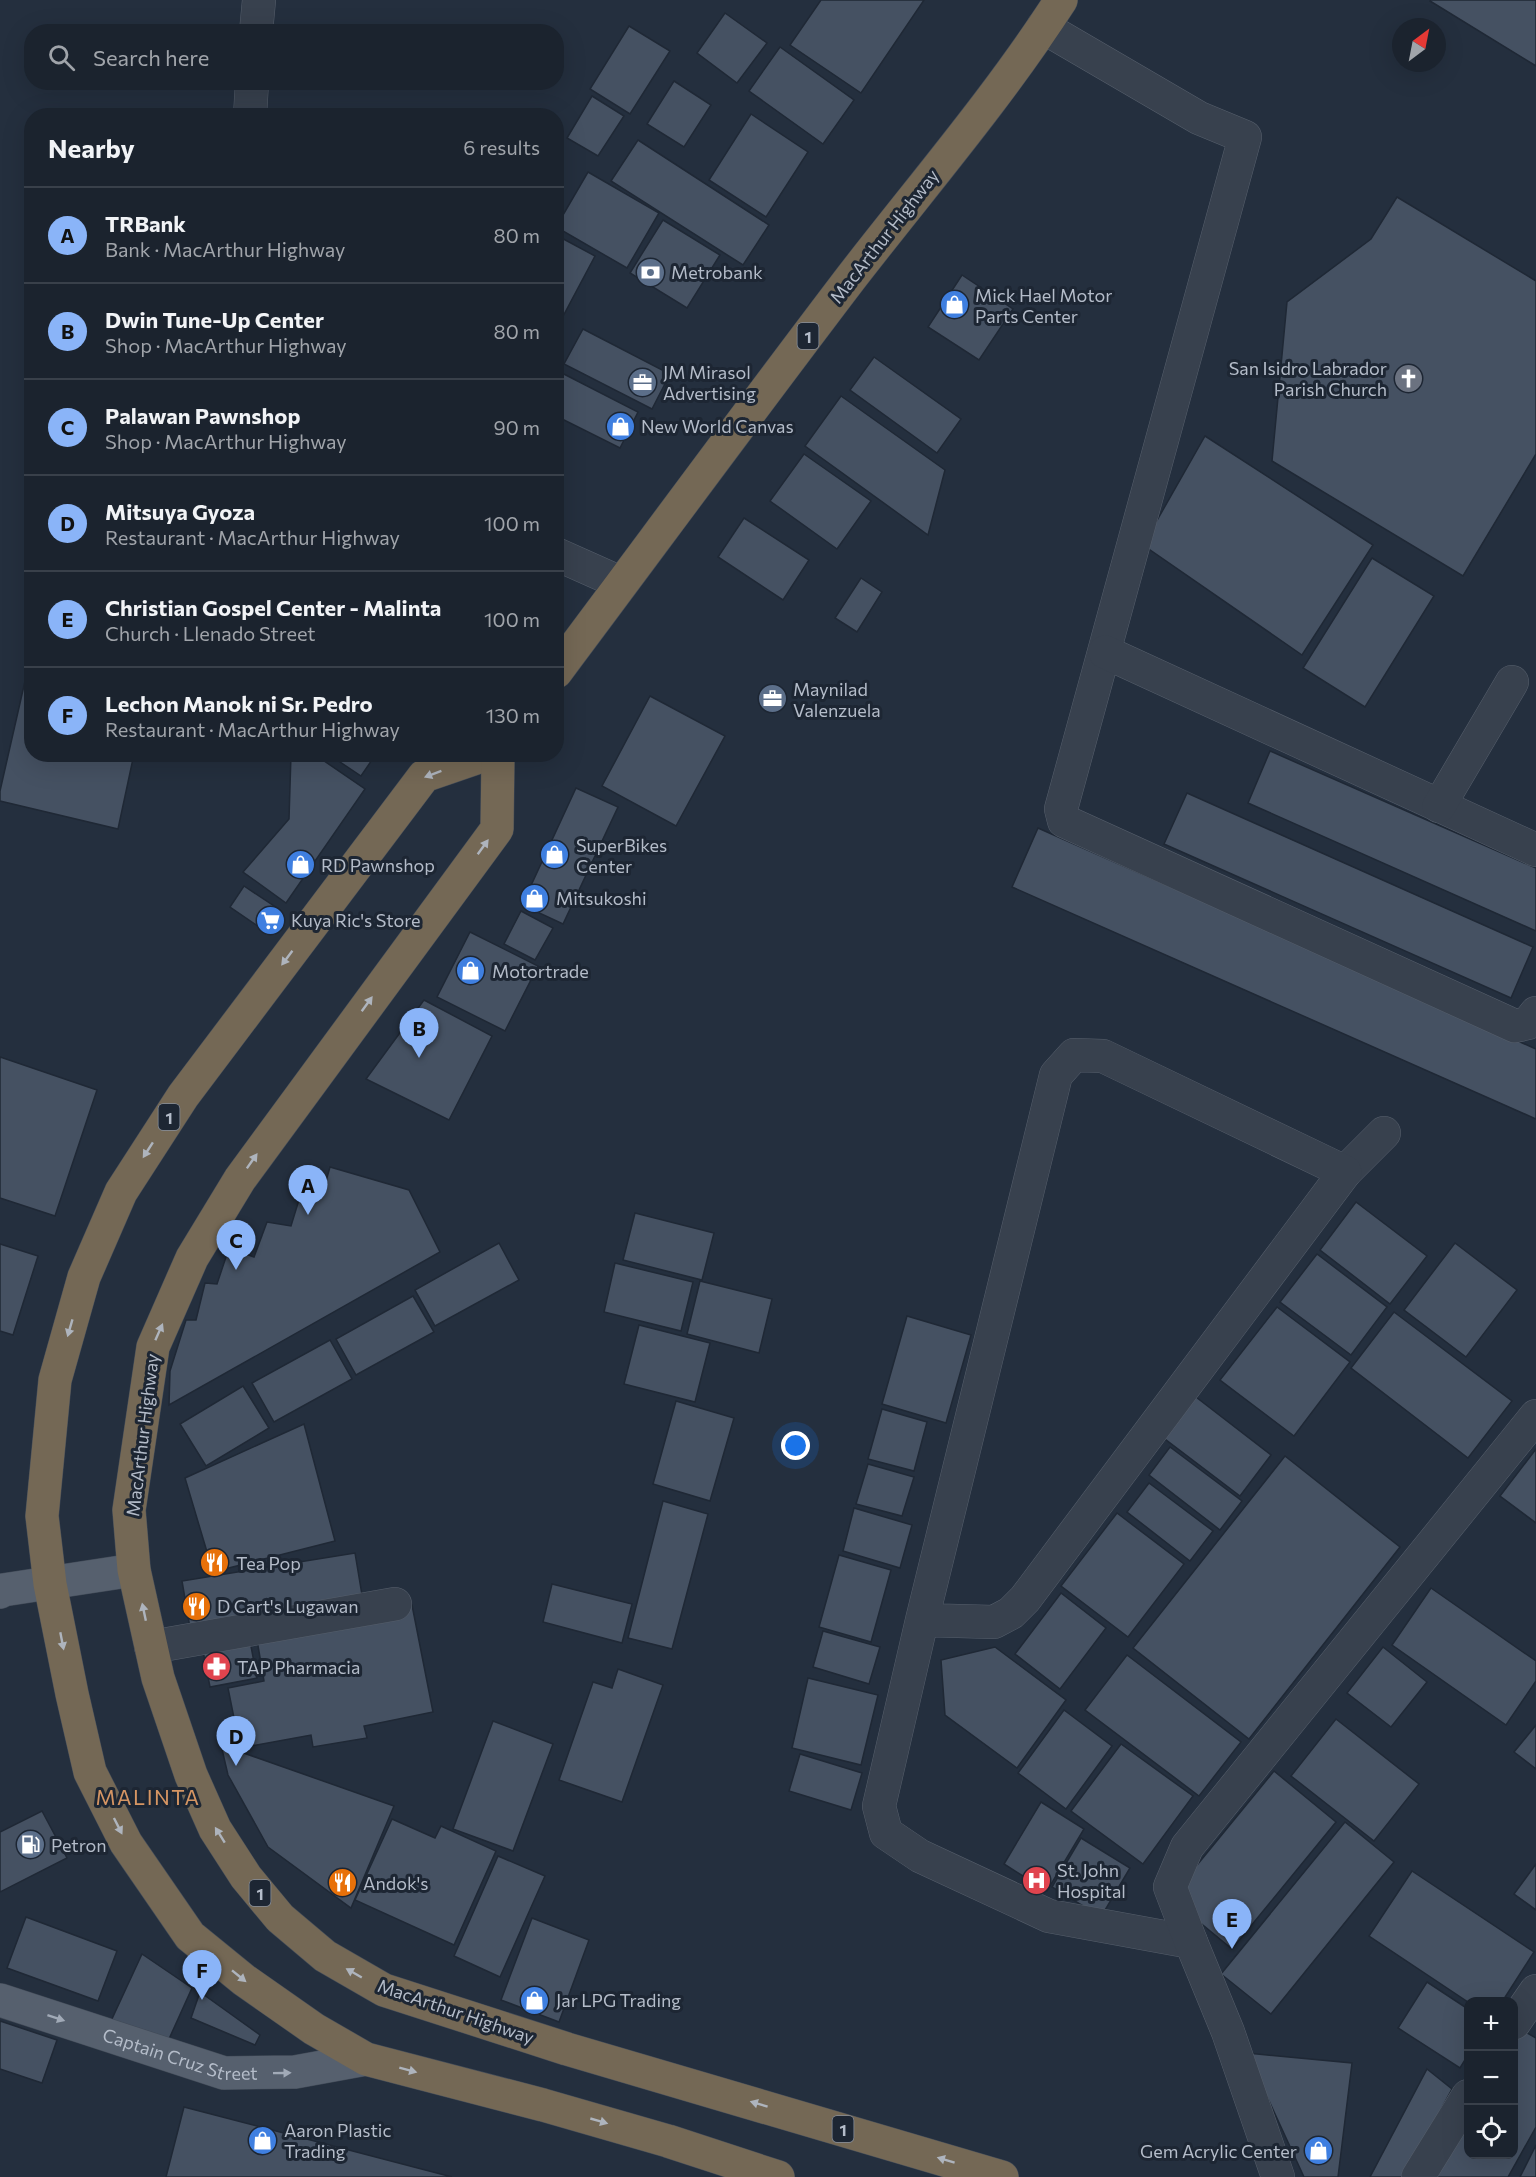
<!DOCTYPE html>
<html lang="en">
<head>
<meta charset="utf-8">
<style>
	:root { --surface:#1b232e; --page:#242b36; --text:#f1f3f6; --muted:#a0a4aa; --line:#39404a; --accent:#8ab4f8 }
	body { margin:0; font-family:Commissioner,sans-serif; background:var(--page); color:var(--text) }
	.controls { position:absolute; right:18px; bottom:18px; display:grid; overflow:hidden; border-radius:12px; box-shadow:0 6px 24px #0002 }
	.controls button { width:54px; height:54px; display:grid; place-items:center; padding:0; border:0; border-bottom:2px solid var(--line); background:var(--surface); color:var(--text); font:30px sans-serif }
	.compass { position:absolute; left:1392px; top:18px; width:54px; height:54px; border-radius:50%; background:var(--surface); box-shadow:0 6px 24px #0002; rotate:32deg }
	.you { position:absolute; left:796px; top:1446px; width:21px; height:21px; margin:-15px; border:4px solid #fff; border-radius:50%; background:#1a73e8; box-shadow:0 0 0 9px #1a73e833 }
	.badge { display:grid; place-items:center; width:39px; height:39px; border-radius:50%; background:var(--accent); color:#111; font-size:20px; font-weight:700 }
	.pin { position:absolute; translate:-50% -50px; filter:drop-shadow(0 2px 3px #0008) }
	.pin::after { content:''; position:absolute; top:32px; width:21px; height:18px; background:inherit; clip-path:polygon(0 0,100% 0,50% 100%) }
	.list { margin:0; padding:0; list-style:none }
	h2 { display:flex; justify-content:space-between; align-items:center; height:78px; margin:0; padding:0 24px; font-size:26px }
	h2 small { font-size:20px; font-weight:400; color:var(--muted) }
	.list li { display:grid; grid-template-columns:39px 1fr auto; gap:18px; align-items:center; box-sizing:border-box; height:96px; padding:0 24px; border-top:2px solid var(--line) }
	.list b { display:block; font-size:22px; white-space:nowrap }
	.list p { margin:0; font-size:20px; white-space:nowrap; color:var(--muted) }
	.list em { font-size:20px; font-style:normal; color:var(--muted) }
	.icon { flex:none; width:33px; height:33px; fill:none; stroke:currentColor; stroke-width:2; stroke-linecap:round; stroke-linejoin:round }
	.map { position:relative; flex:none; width:1536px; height:2177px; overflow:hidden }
	.search { position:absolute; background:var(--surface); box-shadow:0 6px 24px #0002; left:24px; top:24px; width:540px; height:66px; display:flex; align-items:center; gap:15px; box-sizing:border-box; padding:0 21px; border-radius:24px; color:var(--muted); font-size:22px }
	.panel { position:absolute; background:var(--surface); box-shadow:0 6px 24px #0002; left:24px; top:108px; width:540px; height:654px; border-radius:24px }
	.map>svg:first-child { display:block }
</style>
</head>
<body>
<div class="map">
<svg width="1536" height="2177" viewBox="0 0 1536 2177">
	<rect width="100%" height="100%" fill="#242f3e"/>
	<g fill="#455162" stroke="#1f2835" stroke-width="1.5">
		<polygon points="821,0 924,0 861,93 790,45"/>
		<polygon points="1431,0 1536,0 1536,66 1430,1"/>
		<polygon points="725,13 767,43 737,83 697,53"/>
		<polygon points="629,26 670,51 630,114 590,89"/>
		<polygon points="780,47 854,100 823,144 749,91"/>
		<polygon points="674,81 711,105 684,147 647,124"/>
		<polygon points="592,96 624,116 598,156 567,138"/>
		<polygon points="751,114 808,152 766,217 709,180"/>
		<polygon points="638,140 769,225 743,265 611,181"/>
		<polygon points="588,172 659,213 627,268 556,227"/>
		<polygon points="1397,197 1536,281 1536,454 1463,576 1272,461 1287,302 1371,239"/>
		<polygon points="663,220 720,255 687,308 630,273"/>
		<polygon points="556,235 595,256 561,320 556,318"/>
		<polygon points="962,275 1013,309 979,360 928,327"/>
		<polygon points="583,329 670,374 652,409 564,364"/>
		<polygon points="874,357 961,419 937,453 850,390"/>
		<polygon points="556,370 638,412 620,448 556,416"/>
		<polygon points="841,396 945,470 928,535 805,446"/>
		<polygon points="1205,436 1373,545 1302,655 1143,545"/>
		<polygon points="804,454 871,501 837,549 770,501"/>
		<polygon points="744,518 809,560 783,600 718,557"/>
		<polygon points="1372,558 1434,596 1365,707 1303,668"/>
		<polygon points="861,578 882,592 857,632 835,618"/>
		<polygon points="28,668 32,669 32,754 134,754 118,829 0,801 0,791"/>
		<polygon points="650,696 725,736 676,826 602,786"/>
		<polygon points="1270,751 1536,868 1536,931 1248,803"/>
		<polygon points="291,754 314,754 365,789 286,903 243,872 289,819"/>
		<polygon points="328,754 376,754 361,776"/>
		<polygon points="576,788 618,807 563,924 522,905"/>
		<polygon points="1187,793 1533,947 1511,998 1164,844"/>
		<polygon points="1038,828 1536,1049 1536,1119 1012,887"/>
		<polygon points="244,886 280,910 265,931 230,907"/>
		<polygon points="521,911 553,928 535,960 504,944"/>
		<polygon points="470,932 538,966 505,1031 437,997"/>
		<polygon points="424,1000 492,1036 449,1120 366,1079"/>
		<polygon points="0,1057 97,1090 55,1216 0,1198"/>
		<polygon points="330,1167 409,1190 440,1252 169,1405 170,1371 186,1320 196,1320 205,1283 217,1284 229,1248 254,1257 267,1222 291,1226 302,1190 322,1195"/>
		<polygon points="1356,1202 1427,1256 1390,1304 1320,1250"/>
		<polygon points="635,1213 714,1233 702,1280 623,1260"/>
		<polygon points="499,1243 519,1280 435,1326 415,1290"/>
		<polygon points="1455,1243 1517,1290 1466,1357 1404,1310"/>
		<polygon points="0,1244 38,1256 13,1335 0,1331"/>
		<polygon points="1317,1254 1387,1307 1351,1355 1280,1302"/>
		<polygon points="615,1263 693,1282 681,1331 604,1312"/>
		<polygon points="700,1281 772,1299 759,1353 687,1334"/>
		<polygon points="413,1296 434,1332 356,1375 336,1339"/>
		<polygon points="1277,1307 1350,1362 1294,1436 1220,1380"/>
		<polygon points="1394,1312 1512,1401 1468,1458 1351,1368"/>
		<polygon points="907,1316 971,1335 946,1423 882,1404"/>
		<polygon points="639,1325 710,1343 695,1402 624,1384"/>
		<polygon points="330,1340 352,1379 274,1422 252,1383"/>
		<polygon points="243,1386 269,1428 206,1466 180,1424"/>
		<polygon points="1192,1394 1271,1455 1240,1496 1161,1436"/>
		<polygon points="676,1401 734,1418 710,1501 653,1484"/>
		<polygon points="882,1409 927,1422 914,1471 868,1459"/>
		<polygon points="304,1424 335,1541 213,1572 185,1478"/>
		<polygon points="1170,1447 1242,1501 1220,1530 1149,1475"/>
		<polygon points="1536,1449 1536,1523 1500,1496"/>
		<polygon points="1285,1456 1400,1547 1249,1739 1133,1648"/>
		<polygon points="868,1464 914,1477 902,1516 856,1504"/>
		<polygon points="1149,1483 1213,1531 1190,1561 1127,1512"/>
		<polygon points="663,1501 708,1514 672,1649 628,1638"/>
		<polygon points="854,1508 912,1525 900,1568 843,1551"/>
		<polygon points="1117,1513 1184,1564 1128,1637 1061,1586"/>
		<polygon points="355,1553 364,1607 191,1634 182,1581"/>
		<polygon points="839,1555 891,1570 871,1642 819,1627"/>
		<polygon points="552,1584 632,1604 622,1643 543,1622"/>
		<polygon points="1431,1588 1536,1661 1536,1681 1506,1725 1392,1645"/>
		<polygon points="1061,1593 1106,1628 1060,1689 1015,1654"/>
		<polygon points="412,1605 433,1712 364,1726 367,1738 313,1747 311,1735 240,1748 228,1688 264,1681 256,1634"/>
		<polygon points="823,1631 880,1647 869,1684 813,1667"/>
		<polygon points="250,1641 257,1678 210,1687 203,1651"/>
		<polygon points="995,1647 1066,1700 1017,1768 945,1715 941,1660"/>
		<polygon points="1383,1647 1427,1682 1391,1727 1347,1693"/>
		<polygon points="1127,1655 1241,1742 1199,1796 1085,1710"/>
		<polygon points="618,1669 663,1685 622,1802 559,1780 593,1682 612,1688"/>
		<polygon points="808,1678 878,1695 861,1765 792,1748"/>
		<polygon points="1064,1710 1112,1746 1066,1809 1018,1773"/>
		<polygon points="1336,1719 1419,1784 1374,1841 1291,1776"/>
		<polygon points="493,1721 553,1744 513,1851 453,1829"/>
		<polygon points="1536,1725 1536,1769 1514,1752"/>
		<polygon points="1121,1744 1193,1796 1143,1864 1071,1811"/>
		<polygon points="221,1745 394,1806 351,1908 268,1847 228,1775"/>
		<polygon points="800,1754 862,1773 851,1810 789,1791"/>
		<polygon points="1274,1771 1336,1822 1232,1949 1192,1916 1184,1881"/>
		<polygon points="1041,1802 1084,1829 1047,1891 1004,1864"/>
		<polygon points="42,1811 67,1858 0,1892 0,1832"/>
		<polygon points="392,1819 435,1838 441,1826 496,1851 454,1945 355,1900"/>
		<polygon points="1345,1822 1394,1862 1271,2014 1221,1974"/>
		<polygon points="1081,1838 1130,1868 1101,1917 1052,1887"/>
		<polygon points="498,1856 545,1876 500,1977 454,1956"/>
		<polygon points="1536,1864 1536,1910 1514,1894"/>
		<polygon points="1412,1871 1534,1952 1502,2002 1468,2002 1369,1936"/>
		<polygon points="26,1917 117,1951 98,2001 7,1968"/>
		<polygon points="532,1918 589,1940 559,2022 501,2000"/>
		<polygon points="142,1954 192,1988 169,2039 111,2021"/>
		<polygon points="1427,1982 1468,2009 1468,2055 1460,2068 1398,2028"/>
		<polygon points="200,1992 260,2035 255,2045 191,2018"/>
		<polygon points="0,2021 57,2040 42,2083 0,2069"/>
		<polygon points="1520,2029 1536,2038 1536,2127 1508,2177 1436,2177 1468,2120 1468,2154 1514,2154 1514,2041"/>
		<polygon points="1247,2053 1352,2063 1338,2177 1304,2177"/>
		<polygon points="1427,2069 1452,2089 1404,2177 1370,2177"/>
		<polygon points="184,2107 452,2177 166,2177"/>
		<polygon points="1536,2145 1536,2177 1520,2177"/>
	</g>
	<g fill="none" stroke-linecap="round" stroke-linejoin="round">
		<defs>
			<g id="minor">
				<polyline points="1043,27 1199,118 1245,137 1061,809 1064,821 1515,1026 1528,1023 1536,1013"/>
				<polyline points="256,32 259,0"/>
				<polyline points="250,116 252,82"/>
				<polyline points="556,554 621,583"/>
				<polyline points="1105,652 1536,850"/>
				<polyline points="1439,806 1512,682"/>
				<polyline points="1345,1172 1384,1133"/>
				<polyline points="922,1620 994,1622 1011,1613 1025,1599 1345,1172 1103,1056 1074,1055 1056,1075 922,1620 879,1806 886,1833 920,1856 1049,1916 1191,1942"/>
				<polyline points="151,1647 395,1604"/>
				<polyline points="1514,2023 1536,1991"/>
				<polyline points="1278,2177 1228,2032 1191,1942 1170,1887 1187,1847 1536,1416"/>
				<polyline points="1418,2177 1468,2096"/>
			</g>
			<g id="major">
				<polyline points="0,1592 3,1590 134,1570"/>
				<path id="s1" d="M0 2000 224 2073 295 2072 366 2059"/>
			</g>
			<g id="highway">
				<path d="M556 672C654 541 751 409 850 279 921 187 998 98 1061 0"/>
				<polyline points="488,754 424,776 183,1096 121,1192 84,1277 55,1380 42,1516 50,1584 72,1694 90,1772 126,1843 190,1936 244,1980 314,2029 366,2059 543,2105 668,2141 778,2177"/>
				<polyline points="498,754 497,829 240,1179 192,1258 153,1347 129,1510 134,1570 158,1678 191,1775 215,1829 246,1877 280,1918 325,1956 384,1990 567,2049 1002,2177"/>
			</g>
		</defs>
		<use href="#minor" stroke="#565f6c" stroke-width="34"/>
		<use href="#major" stroke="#414a57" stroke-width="34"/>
		<use href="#highway" stroke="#434c59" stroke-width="34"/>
		<use href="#minor" stroke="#38414e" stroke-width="33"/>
		<use href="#major" stroke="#56606e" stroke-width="33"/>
		<use href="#highway" stroke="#746855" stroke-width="33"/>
	</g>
	<defs><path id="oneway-solid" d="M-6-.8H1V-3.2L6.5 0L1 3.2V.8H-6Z" transform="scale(1.5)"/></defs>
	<g fill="#aeb4bd">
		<use href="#oneway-solid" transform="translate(433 774) rotate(159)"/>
		<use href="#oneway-solid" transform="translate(483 847) rotate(-54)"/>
		<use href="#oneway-solid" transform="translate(287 958) rotate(127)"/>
		<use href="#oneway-solid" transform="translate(367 1004) rotate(-54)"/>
		<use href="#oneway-solid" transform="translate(148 1150) rotate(123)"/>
		<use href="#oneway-solid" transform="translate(252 1161) rotate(-55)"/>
		<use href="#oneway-solid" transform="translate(70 1328) rotate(106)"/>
		<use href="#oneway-solid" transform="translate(159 1332) rotate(-66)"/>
		<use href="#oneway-solid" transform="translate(144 1612) rotate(-102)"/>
		<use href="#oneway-solid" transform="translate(62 1641) rotate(79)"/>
		<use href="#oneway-solid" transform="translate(118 1826) rotate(63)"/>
		<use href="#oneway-solid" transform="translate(220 1835) rotate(-122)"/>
		<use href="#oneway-solid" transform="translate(354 1973) rotate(-150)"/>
		<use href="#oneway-solid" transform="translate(239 1976) rotate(39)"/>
		<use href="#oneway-solid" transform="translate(408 2070) rotate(15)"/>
		<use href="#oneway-solid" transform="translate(759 2104) rotate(-163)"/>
		<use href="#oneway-solid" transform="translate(599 2121) rotate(16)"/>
		<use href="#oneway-solid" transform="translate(946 2160) rotate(-163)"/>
	</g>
	<g fill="#a1aab7">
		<use href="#oneway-solid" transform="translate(56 2018) rotate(18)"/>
		<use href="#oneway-solid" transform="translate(282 2073) rotate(-1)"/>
	</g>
	<defs>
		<symbol id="bank-disc" viewBox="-11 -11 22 22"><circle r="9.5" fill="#5c6f8a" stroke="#1d2633"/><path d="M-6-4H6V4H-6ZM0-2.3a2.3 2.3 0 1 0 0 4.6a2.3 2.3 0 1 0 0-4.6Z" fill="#fff"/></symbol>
		<symbol id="shop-disc" viewBox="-11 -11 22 22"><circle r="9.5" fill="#3f7fe0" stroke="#1d2633"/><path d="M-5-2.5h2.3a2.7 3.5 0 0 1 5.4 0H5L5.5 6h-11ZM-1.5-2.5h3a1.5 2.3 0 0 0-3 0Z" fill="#fff"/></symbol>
		<symbol id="church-disc" viewBox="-11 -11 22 22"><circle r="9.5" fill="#6b7280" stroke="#1d2633"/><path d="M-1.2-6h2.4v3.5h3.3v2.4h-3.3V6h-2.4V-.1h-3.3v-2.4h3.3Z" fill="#fff"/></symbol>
		<symbol id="office-disc" viewBox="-11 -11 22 22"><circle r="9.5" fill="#5c6f8a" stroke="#1d2633"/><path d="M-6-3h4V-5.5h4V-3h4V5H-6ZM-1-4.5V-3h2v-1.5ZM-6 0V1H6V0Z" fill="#fff"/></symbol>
		<symbol id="supermarket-disc" viewBox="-11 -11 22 22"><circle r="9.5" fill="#3f7fe0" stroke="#1d2633"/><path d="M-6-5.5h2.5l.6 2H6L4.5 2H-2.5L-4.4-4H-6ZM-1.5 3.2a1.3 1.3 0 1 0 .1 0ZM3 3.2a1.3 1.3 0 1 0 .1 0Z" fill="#fff"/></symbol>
		<symbol id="restaurant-disc" viewBox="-11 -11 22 22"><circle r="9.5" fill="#e8710a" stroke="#1d2633"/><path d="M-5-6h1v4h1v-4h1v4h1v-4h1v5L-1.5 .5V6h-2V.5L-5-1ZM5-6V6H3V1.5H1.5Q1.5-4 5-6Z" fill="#fff"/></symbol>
		<symbol id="pharmacy-disc" viewBox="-11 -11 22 22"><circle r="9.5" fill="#e0444e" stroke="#1d2633"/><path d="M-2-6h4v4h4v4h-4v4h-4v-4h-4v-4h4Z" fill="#fff"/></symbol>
		<symbol id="fuel-disc" viewBox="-11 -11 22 22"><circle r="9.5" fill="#5c6f8a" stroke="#1d2633"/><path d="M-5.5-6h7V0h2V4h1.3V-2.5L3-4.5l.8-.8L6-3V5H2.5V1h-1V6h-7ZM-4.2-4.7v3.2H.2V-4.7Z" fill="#fff"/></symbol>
		<symbol id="hospital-disc" viewBox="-11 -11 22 22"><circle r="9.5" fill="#e0444e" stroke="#1d2633"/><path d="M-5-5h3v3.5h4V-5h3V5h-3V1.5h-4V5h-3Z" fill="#fff"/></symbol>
	</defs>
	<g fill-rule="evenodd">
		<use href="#bank-disc" x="634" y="256" width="33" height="33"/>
		<use href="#shop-disc" x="938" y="288" width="33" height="33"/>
		<use href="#church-disc" x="1392" y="362" width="33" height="33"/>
		<use href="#office-disc" x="626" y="366" width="33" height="33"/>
		<use href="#shop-disc" x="604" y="410" width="33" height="33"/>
		<use href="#office-disc" x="756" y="682" width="33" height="33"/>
		<use href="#shop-disc" x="538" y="838" width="33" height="33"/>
		<use href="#shop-disc" x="284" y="848" width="33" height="33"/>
		<use href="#shop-disc" x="518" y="882" width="33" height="33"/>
		<use href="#supermarket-disc" x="254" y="904" width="33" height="33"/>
		<use href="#shop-disc" x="454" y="954" width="33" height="33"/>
		<use href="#restaurant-disc" x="198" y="1546" width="33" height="33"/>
		<use href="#restaurant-disc" x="180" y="1590" width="33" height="33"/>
		<use href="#pharmacy-disc" x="200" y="1650" width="33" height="33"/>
		<use href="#fuel-disc" x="14" y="1828" width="33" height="33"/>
		<use href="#hospital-disc" x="1020" y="1864" width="33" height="33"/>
		<use href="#restaurant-disc" x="326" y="1866" width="33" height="33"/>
		<use href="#shop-disc" x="518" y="1984" width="33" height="33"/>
		<use href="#shop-disc" x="246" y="2124" width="33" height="33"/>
		<use href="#shop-disc" x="1302" y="2134" width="33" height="33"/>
	</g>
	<g text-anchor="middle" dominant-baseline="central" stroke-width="6" stroke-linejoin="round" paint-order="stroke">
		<g fill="#1d2633" stroke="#878f9c" stroke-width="1.5">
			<rect x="797.5" y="323" width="21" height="26" rx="4.5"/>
			<rect x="158.5" y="1104" width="21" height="26" rx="4.5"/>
			<rect x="249.5" y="1880" width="21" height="26" rx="4.5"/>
			<rect x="832.5" y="2116" width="21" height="26" rx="4.5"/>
		</g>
		<g font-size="16" font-weight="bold" fill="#b4bcc9">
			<text x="808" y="336">1</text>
			<text x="169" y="1117">1</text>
			<text x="260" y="1893">1</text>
			<text x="843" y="2129">1</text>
		</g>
		<g font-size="18" fill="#b4bcc9" stroke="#1d2633">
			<text transform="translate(884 236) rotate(-52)">MacArthur Highway</text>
			<text transform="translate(142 1435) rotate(-83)">MacArthur Highway</text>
			<text transform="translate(456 2011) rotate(19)">MacArthur Highway</text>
			<text stroke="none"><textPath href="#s1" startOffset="189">Captain Cruz Street</textPath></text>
		</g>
		<g font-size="18" fill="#b4bcc9" stroke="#1d2633" text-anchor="start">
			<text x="671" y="272">Metrobank</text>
			<text x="975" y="295">Mick Hael Motor<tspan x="975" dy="21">Parts Center</tspan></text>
			<text x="1387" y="368" text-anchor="end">San Isidro Labrador<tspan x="1387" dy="21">Parish Church</tspan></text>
			<text x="663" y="372">JM Mirasol<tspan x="663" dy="21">Advertising</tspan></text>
			<text x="641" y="426">New World Canvas</text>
			<text x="793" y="689">Maynilad<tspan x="793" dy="21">Valenzuela</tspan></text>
			<text x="576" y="845">SuperBikes<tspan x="576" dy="21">Center</tspan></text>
			<text x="321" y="865">RD Pawnshop</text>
			<text x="556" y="898">Mitsukoshi</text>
			<text x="291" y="920">Kuya Ric's Store</text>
			<text x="492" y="971">Motortrade</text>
			<text x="236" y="1563">Tea Pop</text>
			<text x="217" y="1606">D Cart's Lugawan</text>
			<text x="237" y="1667">TAP Pharmacia</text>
			<text x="51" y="1845">Petron</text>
			<text x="1057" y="1870">St. John<tspan x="1057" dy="21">Hospital</tspan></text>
			<text x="363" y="1883">Andok's</text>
			<text x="556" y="2000">Jar LPG Trading</text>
			<text x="284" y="2130">Aaron Plastic<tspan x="284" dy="21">Trading</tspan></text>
			<text x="1297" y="2151" text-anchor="end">Gem Acrylic Center</text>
		</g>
		<g font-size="21" letter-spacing="1.5" fill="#d59563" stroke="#1d2633">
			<text x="148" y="1796">MALINTA</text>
		</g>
	</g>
</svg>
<div class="controls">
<button>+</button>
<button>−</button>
<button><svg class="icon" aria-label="locate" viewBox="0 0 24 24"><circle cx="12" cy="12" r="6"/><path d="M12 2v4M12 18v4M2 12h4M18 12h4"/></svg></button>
</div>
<svg class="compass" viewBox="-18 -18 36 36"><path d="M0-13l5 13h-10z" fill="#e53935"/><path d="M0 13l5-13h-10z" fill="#a0a4aa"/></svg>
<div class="you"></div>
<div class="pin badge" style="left:308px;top:1215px">A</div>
<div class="pin badge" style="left:419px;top:1058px">B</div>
<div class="pin badge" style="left:236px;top:1270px">C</div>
<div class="pin badge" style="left:236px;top:1766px">D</div>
<div class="pin badge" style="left:1232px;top:1949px">E</div>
<div class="pin badge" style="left:202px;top:2000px">F</div>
<div class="search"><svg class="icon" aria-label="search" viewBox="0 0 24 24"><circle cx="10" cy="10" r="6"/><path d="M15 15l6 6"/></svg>Search here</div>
<section class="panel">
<h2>Nearby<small>6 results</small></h2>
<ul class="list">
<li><span class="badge">A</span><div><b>TRBank</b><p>Bank · MacArthur Highway</p></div><em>80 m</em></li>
<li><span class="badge">B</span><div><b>Dwin Tune-Up Center</b><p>Shop · MacArthur Highway</p></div><em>80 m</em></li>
<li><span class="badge">C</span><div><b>Palawan Pawnshop</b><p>Shop · MacArthur Highway</p></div><em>90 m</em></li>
<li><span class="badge">D</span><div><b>Mitsuya Gyoza</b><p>Restaurant · MacArthur Highway</p></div><em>100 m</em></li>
<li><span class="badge">E</span><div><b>Christian Gospel Center - Malinta</b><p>Church · Llenado Street</p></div><em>100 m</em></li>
<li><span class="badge">F</span><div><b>Lechon Manok ni Sr. Pedro</b><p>Restaurant · MacArthur Highway</p></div><em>130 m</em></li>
</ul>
</section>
</div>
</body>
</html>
